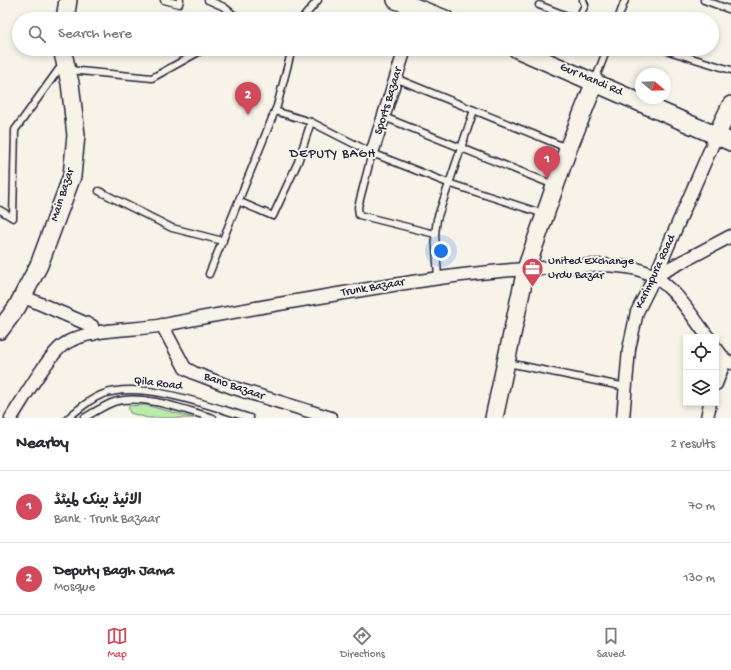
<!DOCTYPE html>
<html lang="en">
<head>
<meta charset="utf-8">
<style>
	:root { --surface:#fff; --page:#f7f7f7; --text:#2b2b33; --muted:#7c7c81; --line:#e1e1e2; --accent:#d1495b }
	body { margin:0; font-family:"Gochi Hand","Playpen Sans Arabic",sans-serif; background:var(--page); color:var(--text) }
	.controls { position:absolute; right:12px; bottom:12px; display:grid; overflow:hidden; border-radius:0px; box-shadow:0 2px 6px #0003 }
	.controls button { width:36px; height:36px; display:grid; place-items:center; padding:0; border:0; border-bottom:1px solid var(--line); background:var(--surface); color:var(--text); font:20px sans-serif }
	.compass { position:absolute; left:635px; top:68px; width:36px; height:36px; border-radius:50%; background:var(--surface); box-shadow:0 2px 6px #0003; rotate:109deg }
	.you { position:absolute; left:441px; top:251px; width:14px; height:14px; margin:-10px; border:3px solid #fff; border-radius:50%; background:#1a73e8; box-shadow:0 0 0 6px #1a73e833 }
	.badge { display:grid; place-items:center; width:26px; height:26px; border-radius:50%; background:var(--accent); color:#fff; font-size:13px; font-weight:700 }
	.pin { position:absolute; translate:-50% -33px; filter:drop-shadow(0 1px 2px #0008) }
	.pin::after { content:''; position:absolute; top:21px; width:14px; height:12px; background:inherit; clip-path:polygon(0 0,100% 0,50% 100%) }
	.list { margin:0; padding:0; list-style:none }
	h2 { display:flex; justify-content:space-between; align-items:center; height:52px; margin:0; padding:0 16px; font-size:17px }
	h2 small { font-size:13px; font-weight:400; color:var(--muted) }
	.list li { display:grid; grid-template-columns:26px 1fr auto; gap:12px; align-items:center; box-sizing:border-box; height:72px; padding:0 16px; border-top:1px solid var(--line) }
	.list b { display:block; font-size:15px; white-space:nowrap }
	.list p { margin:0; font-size:13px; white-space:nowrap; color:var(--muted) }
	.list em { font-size:13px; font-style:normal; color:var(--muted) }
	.icon { flex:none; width:22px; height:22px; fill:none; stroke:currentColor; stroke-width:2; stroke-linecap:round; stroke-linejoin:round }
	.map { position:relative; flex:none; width:731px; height:418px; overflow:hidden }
	.search { position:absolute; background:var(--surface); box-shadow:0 2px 6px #0003; left:12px; right:12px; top:12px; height:44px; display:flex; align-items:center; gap:10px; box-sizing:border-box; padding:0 14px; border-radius:22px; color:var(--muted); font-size:15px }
	.sheet { height:196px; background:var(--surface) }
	nav { display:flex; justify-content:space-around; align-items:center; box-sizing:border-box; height:56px; border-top:1px solid var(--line); background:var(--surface); font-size:11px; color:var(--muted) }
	nav a { display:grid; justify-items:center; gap:2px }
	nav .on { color:var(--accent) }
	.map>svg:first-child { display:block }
</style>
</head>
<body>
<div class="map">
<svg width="731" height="418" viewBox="0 0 731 418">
	<rect width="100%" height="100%" fill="#f7f3e8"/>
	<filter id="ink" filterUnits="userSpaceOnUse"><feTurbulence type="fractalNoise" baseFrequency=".025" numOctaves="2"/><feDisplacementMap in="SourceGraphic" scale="8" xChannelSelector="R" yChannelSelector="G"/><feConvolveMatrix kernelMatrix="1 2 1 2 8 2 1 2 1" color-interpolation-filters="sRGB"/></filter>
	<g filter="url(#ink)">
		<polygon fill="#bbebaa" stroke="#6e8672" points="145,405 194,418 148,418 130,413 128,406"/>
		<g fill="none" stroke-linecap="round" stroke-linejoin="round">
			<defs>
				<g id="lane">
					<polyline points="164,0 179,4 180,0"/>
					<polyline points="208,0 224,7 239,19"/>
					<polyline points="704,0 731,10"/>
					<polyline points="539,5 575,19"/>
					<polyline points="302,19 318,0"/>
					<polyline points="578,19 585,5 583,0"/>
					<polyline points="618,19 625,0"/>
					<polyline points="662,49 731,70"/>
					<polyline points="395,78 567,148"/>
					<polyline points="595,80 607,49"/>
					<polyline points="275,111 311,122 372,153 448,183 544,214"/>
					<polyline points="384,117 554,185"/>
					<polyline points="372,153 358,207 359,215 435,234"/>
					<polyline points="99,191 172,228 223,241"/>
					<polyline points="240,202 273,216 298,162 311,122"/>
					<polyline points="0,210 13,218 15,130 59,69 152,78 204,49"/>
					<polyline points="209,274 277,106 292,49"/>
					<polyline points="438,277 435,234 437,219 474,110"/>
					<polyline points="508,363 626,387"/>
					<path d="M68 418C78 410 88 400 101 395 141 379 209 406 250 418"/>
					<path d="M84 418C93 413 103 406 114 402 142 393 185 410 213 418"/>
				</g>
				<g id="street">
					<polyline points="372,153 405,49"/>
					<polyline points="655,276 731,236"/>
					<polyline points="22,296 92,326 93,334"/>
					<polyline points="162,325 185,368 194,373 231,387 331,418"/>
					<polyline points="716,348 725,360 731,363"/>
					<polyline points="716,384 725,360"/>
					<path d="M11 418C22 401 48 356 63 345 88 327 134 331 164 325 224 313 284 303 344 293 410 282 476 271 544 268 574 267 606 262 637 269 670 278 688 311 708 337"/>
					<polyline points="623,418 629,349 637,312 655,276 717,134"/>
					<polyline points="707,418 710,403"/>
				</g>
				<g id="secondary">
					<polyline points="396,0 445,19"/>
					<polyline points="65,19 68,0"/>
					<polyline points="517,49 731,142"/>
					<polyline points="717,134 731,105"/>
					<polyline points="0,330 17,307 39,265 72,176 76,135 70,83 62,49"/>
					<polyline points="494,418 526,269 568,149 595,82"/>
				</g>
			</defs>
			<use href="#lane" stroke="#22223b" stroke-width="9"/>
			<use href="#street" stroke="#22223b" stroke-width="15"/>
			<use href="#secondary" stroke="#22223b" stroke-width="20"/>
			<use href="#lane" stroke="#f7f3e8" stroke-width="6"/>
			<use href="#street" stroke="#f7f3e8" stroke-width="12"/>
			<use href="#secondary" stroke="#f7f3e8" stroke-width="17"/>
		</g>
	</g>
	<defs>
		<symbol id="office-pin" viewBox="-11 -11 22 30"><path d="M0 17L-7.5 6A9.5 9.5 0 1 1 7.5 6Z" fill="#d1495b" stroke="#f7f3e8"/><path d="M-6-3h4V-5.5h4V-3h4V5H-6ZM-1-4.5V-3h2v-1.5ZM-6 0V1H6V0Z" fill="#fff"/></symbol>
	</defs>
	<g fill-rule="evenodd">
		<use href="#office-pin" x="520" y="256" width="25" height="34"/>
	</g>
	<g text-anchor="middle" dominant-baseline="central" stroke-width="4" stroke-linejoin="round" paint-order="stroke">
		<g font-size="12" fill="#22223b" stroke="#f7f3e8">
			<text transform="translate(591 80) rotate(23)">Gur Mandi Rd</text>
			<text transform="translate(389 101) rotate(-73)">Sports Bazaar</text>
			<text transform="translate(63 195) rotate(-72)">Main Bazar</text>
			<text transform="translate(656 272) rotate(-65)">Karimpura Road</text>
			<text transform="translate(373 288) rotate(-10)">Trunk Bazaar</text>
			<text transform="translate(158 384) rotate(7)">Qila Road</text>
			<text transform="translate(234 387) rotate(19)">Bano Bazaar</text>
		</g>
		<g font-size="12" fill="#22223b" stroke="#f7f3e8" text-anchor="start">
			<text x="548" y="262">United Exchange<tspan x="548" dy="14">Urdu Bazar</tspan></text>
		</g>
		<g font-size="13" letter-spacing="1" fill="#22223b" stroke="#f7f3e8">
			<text x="333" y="154">DEPUTY BAGH</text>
		</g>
	</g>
</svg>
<div class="controls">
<button><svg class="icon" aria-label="locate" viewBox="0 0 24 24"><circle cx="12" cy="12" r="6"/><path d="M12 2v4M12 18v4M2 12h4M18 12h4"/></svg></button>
<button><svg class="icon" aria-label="layers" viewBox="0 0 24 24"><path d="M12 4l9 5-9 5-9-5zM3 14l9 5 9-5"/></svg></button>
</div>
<svg class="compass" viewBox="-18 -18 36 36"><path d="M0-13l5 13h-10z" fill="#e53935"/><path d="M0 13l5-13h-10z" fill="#7c7c81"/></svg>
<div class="you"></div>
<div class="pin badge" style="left:547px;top:179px">1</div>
<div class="pin badge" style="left:248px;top:115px">2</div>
<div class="search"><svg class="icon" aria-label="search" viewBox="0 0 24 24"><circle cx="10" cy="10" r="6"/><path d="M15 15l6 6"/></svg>Search here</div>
</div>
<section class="sheet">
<h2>Nearby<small>2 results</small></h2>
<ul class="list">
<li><span class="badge">1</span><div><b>الائیڈ بینک لمیٹڈ</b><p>Bank · Trunk Bazaar</p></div><em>70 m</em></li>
<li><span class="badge">2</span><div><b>Deputy Bagh Jama</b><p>Mosque</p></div><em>130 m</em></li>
</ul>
</section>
<nav>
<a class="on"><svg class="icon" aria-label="map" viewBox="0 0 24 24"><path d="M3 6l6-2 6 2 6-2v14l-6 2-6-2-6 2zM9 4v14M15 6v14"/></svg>Map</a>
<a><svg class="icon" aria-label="directions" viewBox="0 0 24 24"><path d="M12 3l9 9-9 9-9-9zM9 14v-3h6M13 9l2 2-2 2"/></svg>Directions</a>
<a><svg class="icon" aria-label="saved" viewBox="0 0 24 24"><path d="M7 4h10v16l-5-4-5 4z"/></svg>Saved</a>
</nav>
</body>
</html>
